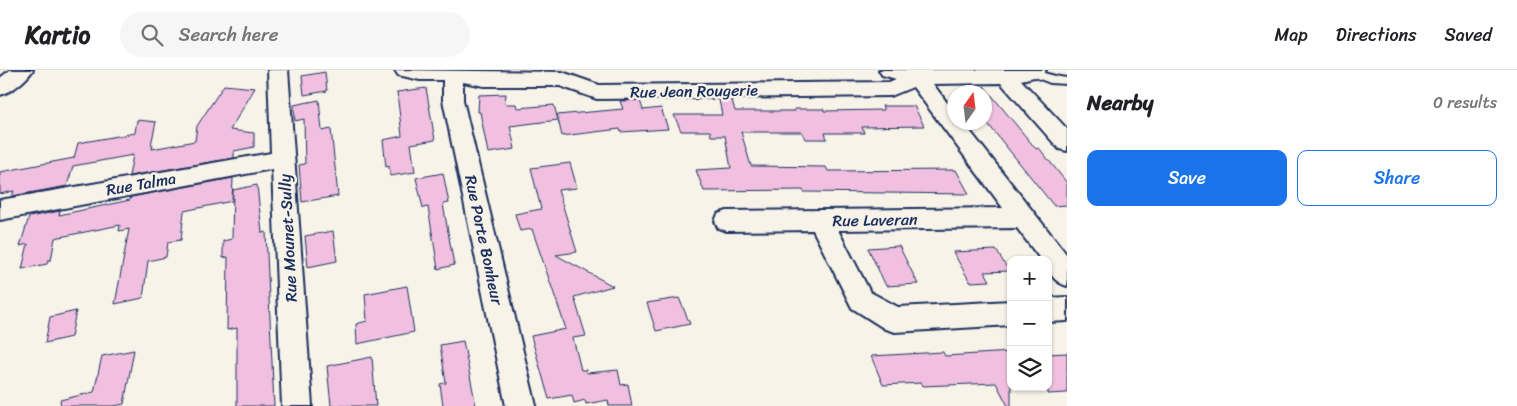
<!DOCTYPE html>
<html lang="en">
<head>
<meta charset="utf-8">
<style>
	:root { --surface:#fff; --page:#f6f6f6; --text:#202124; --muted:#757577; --line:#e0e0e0; --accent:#1a73e8 }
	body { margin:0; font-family:Sriracha,sans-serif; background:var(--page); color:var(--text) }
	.controls { position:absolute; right:15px; bottom:15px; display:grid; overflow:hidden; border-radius:10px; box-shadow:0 1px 4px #0004 }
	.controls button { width:45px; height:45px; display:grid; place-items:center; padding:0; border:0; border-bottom:1px solid var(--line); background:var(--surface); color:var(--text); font:25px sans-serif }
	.compass { position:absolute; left:947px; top:15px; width:45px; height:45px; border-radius:50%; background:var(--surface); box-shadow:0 1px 4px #0004; rotate:14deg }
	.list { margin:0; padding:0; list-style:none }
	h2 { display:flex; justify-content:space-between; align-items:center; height:65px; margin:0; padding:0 20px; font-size:21px }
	h2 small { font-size:16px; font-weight:400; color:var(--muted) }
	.actions { display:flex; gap:10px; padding:15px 20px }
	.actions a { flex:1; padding:11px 0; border:1px solid var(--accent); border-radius:10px; text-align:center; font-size:18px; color:var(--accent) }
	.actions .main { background:var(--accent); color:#fff }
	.icon { flex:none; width:28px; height:28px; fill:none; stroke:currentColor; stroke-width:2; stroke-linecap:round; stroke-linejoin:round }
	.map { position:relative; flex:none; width:1067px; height:336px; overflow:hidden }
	header { display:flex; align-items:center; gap:30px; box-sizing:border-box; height:70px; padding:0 25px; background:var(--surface); border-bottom:1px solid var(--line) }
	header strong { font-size:24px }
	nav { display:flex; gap:28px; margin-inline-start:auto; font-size:18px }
	.search { width:350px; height:45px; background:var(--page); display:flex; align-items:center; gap:12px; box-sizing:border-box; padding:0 18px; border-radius:28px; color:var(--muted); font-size:19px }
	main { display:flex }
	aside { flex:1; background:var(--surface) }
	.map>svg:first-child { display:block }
</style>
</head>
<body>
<header>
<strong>Kartio</strong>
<div class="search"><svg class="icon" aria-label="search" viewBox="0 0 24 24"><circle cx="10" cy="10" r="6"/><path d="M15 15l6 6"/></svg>Search here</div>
<nav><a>Map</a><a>Directions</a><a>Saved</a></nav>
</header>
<main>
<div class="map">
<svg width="1067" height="336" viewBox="0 0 1067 336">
	<rect width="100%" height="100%" fill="#f7f3e8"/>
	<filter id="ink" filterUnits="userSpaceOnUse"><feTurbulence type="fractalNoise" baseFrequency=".02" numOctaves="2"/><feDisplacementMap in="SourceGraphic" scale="10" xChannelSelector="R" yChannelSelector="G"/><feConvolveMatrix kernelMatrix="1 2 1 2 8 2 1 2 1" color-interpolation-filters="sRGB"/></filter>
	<g filter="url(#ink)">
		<g fill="#f1c0e0" stroke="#1b2f5e">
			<polygon points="325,2 327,21 304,25 302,6"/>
			<polygon points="224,15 255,18 230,60 254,63 254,77 234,81 234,88 129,106 133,85 73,96 67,116 12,126 14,121 0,124 0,102 74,88 78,73 135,63 137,50 156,52 151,75 153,75 152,79 195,71 197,56"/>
			<polygon points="984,16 1036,79 1039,78 1067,113 1067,135 1054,136 984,49"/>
			<polygon points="426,18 435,70 411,74 415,102 390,106 389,96 386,97 383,70 402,66 397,22"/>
			<polygon points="506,24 505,34 516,34 517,38 554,35 558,50 510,56 515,79 488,83 480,42 478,42 479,25"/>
			<polygon points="319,30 322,61 331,59 338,126 302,132 299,95 305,94 304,49 295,51 294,35"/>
			<polygon points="640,30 643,40 661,38 668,59 621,62 620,59 562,66 557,45 623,39 620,31"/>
			<polygon points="719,30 732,30 735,41 795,41 794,39 824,39 824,41 884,40 882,36 914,36 924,56 862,57 864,63 825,63 827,69 805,69 802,62 741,62 751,96 826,97 828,101 956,100 969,124 804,122 803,120 704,121 696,100 731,98 725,66 711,66 710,61 681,61 674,45 722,45"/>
			<polygon points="570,93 577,118 558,120 577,182 556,185 613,216 574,227 586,266 573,268 581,300 586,300 587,303 618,300 621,315 628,314 632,336 609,336 608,330 586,334 585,330 574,333 572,325 549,329 531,266 566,259 532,159 520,161 515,144 541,139 531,98"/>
			<polygon points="443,103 449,133 443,134 454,195 438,199 428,137 423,138 416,108"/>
			<polygon points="233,108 232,131 184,141 181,170 168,172 166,187 148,191 143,228 115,234 129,159 119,161 120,155 55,168 51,190 48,190 47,194 22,199 28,174 20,176 29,147 60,141 59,145 130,130 131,127"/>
			<polygon points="257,115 262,163 266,162 274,336 237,336 237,258 227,260 228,187 223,188 223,171 232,169 233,120"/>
			<polygon points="333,161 337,191 308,197 305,166"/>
			<polygon points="899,176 918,214 886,216 868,178"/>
			<polygon points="996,180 1009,201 985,202 990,211 970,212 953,182"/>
			<polygon points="407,216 414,262 357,274 356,254 367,251 365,224"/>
			<polygon points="679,228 690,254 656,261 647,233"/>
			<polygon points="76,241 71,267 45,273 50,247"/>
			<polygon points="463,271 476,336 443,336 440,314 446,313 440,275"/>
			<polygon points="134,280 124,334 114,336 61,336 60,330 94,322 102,286"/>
			<polygon points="943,282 945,286 1011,282 1011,336 1008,336 996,313 922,316 921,313 883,315 871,286"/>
			<polygon points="1067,283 1067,323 1048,324 1048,284"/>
			<polygon points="372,287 376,336 331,336 327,296"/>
		</g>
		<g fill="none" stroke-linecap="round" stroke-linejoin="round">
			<defs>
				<path id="service" d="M1027 0C1041 0 1052 7 1067 8V14L1050 13 1027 4Z"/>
				<g id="minor">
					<path d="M10 0H33C26 10 12 22 0 25V8Z"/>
					<polygon points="268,0 288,0 312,336 282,336 272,99 0,150 0,130 271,83"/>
					<path d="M395 0 562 2 599 15 889 12 896 9 882 5 879 0H1046L1043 5 1021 10 1067 59V81L1059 79 1001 13 933 14 954 42V52H963L1067 185V216C1054 212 1048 203 1048 190H1041L1017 158 838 160 870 222 898 237 1011 231V255L895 262 885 259 852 238 813 160 727 161 718 158 715 151 718 144 727 141 1003 138 913 17 891 26 597 29 560 16H484L463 12V30L536 336H506L443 30V10H420L398 5Z"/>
					<polygon points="1067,227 1067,251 1048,252 1048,228"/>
				</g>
			</defs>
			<use href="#service" stroke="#1b2f5e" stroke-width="4"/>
			<use href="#minor" stroke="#1b2f5e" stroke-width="4"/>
			<use href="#service" fill="#f7f3e8" fill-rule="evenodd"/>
			<use href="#minor" fill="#f7f3e8" fill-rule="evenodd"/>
		</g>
	</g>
	<g text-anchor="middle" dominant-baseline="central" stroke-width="5" stroke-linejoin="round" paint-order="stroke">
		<g font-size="16" fill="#1b2f5e" stroke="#f7f3e8">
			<text transform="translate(694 21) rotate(-1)">Rue Jean Rougerie</text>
			<text transform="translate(141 114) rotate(-10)">Rue Talma</text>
			<text transform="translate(875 150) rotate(-1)">Rue Laveran</text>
			<text transform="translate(288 168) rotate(-93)">Rue Mounet-Sully</text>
			<text transform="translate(484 170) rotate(78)">Rue Porte Bonheur</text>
		</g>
	</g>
</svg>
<div class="controls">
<button>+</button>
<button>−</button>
<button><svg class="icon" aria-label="layers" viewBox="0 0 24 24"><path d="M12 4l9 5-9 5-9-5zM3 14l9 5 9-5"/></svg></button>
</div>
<svg class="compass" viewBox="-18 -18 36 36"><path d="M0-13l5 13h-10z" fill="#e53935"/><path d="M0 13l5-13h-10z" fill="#757577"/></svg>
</div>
<aside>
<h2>Nearby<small>0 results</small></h2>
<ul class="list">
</ul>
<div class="actions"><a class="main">Save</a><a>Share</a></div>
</aside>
</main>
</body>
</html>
